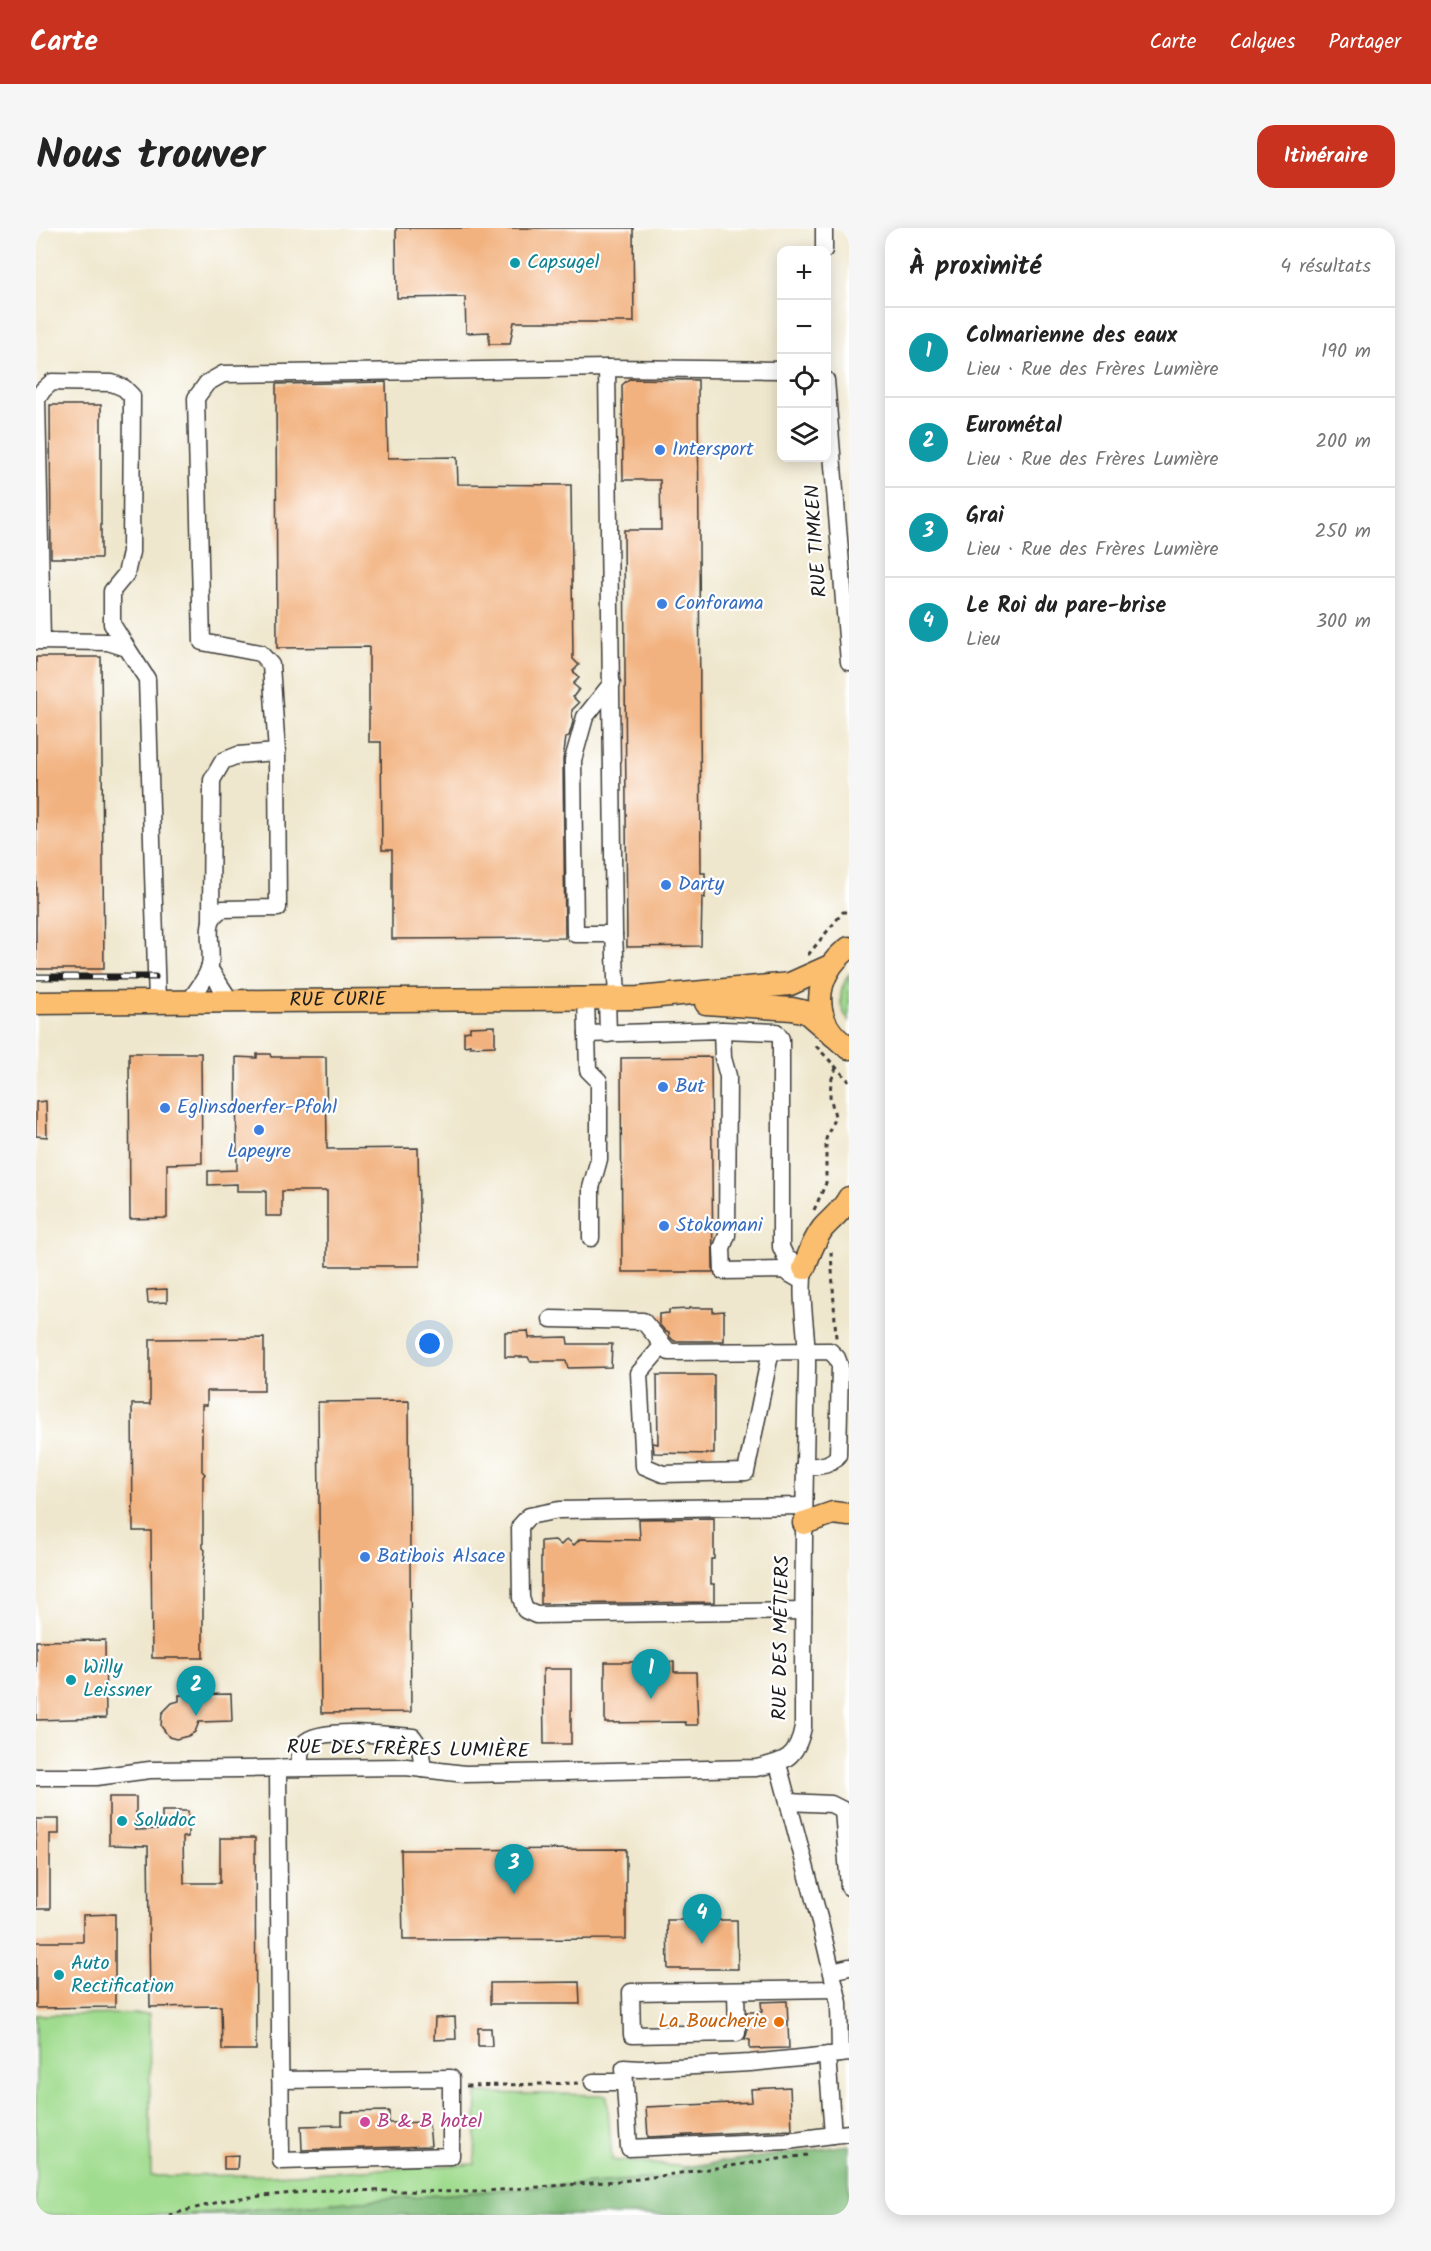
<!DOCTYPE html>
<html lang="fr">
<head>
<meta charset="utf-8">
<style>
	:root { --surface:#fff; --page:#f6f6f6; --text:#222; --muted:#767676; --line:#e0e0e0; --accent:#c8321e }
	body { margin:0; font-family:Kalam,sans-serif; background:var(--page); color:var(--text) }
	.controls { position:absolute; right:18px; top:18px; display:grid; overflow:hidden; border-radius:12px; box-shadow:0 3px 15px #0003 }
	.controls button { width:54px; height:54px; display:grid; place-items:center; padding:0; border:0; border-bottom:2px solid var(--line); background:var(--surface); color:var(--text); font:30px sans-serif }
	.you { position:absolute; left:394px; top:1116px; width:21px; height:21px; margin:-15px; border:4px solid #fff; border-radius:50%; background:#1a73e8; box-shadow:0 0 0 9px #1a73e833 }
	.badge { display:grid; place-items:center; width:39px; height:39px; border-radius:50%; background:var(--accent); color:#fff; font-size:20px; font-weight:700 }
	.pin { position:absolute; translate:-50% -50px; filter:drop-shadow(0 2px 3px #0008) }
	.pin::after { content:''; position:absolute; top:32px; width:21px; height:18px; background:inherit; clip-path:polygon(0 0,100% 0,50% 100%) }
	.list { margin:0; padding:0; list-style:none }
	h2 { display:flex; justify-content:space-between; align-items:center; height:78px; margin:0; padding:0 24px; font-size:26px }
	h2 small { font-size:20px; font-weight:400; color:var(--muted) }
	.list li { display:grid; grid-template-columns:39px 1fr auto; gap:18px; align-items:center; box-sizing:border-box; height:90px; padding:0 24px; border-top:2px solid var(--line) }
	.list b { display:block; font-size:22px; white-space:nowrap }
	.list p { margin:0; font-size:20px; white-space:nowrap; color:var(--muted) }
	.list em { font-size:20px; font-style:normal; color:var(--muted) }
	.icon { flex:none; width:33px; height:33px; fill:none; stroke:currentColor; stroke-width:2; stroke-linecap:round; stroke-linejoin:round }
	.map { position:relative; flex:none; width:813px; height:1987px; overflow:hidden; border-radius:18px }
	header { display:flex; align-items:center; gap:36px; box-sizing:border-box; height:84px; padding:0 30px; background:var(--accent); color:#fff }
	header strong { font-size:28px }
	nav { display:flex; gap:33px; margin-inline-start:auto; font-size:21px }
	.intro { display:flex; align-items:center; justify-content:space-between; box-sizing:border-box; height:144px; padding:0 36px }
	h1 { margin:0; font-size:42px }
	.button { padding:15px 27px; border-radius:18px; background:var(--accent); color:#fff; font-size:21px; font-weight:700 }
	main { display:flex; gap:36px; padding:0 36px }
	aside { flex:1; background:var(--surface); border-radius:18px; box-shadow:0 3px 15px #0003 }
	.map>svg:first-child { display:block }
</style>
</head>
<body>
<header>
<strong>Carte</strong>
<nav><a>Carte</a><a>Calques</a><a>Partager</a></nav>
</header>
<div class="intro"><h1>Nous trouver</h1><a class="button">Itinéraire</a></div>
<main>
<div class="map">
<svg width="813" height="1987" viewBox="0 0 813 1987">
	<rect width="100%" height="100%" fill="#fff"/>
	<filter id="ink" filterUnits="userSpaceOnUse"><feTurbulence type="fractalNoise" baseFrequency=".0167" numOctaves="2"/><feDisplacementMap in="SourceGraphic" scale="12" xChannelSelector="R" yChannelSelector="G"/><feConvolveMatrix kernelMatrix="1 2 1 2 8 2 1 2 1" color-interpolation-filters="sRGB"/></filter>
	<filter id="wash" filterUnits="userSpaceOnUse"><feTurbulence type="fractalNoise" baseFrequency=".008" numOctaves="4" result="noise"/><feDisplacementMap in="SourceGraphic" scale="24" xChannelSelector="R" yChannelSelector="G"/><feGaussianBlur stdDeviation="1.35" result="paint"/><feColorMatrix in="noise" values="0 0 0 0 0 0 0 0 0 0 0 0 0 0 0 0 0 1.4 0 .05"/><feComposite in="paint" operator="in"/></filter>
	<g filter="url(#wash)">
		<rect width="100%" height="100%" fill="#efe7cd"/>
		<g fill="#a0dc8f" stroke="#5e7c56" stroke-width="1.5">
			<path d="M813 746V793C801 778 803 762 813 746Z"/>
			<polygon points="113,1786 115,1948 236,1947 439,1936 441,1865 571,1867 576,1932 648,1939 646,1948 147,1987 0,1987 0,1787"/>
		</g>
		<polygon fill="#80bc7a" stroke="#4e6c4b" stroke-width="1.5" points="813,1917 813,1987 147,1987 645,1948 648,1939"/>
		<g id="blocks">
			<g fill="#f2b280">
				<polygon points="360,0 597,0 598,94 478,94 474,116 453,116 453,104 430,105 429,69 361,70"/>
				<polygon points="593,151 662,152 665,645 669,645 669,670 666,669 665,718 591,719 588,302 625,302 624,252 587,252 586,157"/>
				<polygon points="350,154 352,230 421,229 422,256 535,257 537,431 543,437 537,443 543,450 537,456 543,461 537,469 543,475 536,482 537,494 533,508 530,509 527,532 529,710 356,711 356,622 346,622 345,514 333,514 333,419 241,420 240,156"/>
				<polygon points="14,177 65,177 65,330 15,330"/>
				<polygon points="0,429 65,429 68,741 0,741"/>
				<polygon points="459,798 459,818 434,819 434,817 428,818 428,804 434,803 434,799"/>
				<polygon points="93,825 165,825 166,935 131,936 131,990 94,991"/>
				<polygon points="221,826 234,826 235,829 290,829 291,921 382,920 384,1038 291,1038 291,963 246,963 246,988 230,988 230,963 201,963 201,956 172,957 172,943 201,942 200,829 221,830"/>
				<polygon points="675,829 677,1044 586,1044 585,830"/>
				<polygon points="10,873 11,909 0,908 0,874"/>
				<polygon points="131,1061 131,1074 112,1075 111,1062"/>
				<polygon points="653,1080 677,1080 677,1084 688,1083 688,1113 638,1113 633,1108 633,1104 630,1104 623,1096 623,1086 633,1085 633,1082 653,1081"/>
				<polygon points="492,1103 493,1110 531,1109 532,1116 576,1116 575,1139 532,1140 530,1133 494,1133 492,1129 469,1129 469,1104"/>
				<polygon points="228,1110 228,1163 171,1163 171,1177 166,1177 166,1243 169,1246 167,1249 167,1320 169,1322 167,1345 167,1430 116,1430 115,1303 97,1303 96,1176 114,1176 114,1111"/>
				<polygon points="621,1147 678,1147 678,1226 618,1225 617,1215 622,1216"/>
				<polygon points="373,1173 375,1484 285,1485 282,1174"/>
				<polygon points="678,1290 678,1331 675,1331 675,1356 678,1356 678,1374 505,1376 505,1313 519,1312 525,1317 531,1311 538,1317 544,1311 604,1312 603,1291"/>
				<polygon points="69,1412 70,1490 0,1492 0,1413"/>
				<polygon points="569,1434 638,1434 638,1444 660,1444 662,1497 650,1497 649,1494 569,1495"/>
				<polygon points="507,1441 535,1441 535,1516 508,1516"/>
				<polygon points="195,1466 196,1493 163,1494 159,1504 152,1508 140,1511 133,1509 125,1498 126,1485 136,1475 143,1473 143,1467"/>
				<polygon points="73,1569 100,1569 100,1602 126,1601 126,1583 152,1583 152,1609 147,1609 148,1655 184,1655 184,1610 219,1610 220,1822 186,1822 185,1778 114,1779 112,1618 73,1617"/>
				<polygon points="0,1591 23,1591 23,1606 14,1606 14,1681 0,1681"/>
				<polygon points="590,1621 590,1711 367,1712 365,1622"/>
				<polygon points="79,1686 79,1779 0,1780 0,1714 47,1714 47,1687"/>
				<polygon points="631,1692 701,1692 702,1741 632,1741"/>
				<polygon points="543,1754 544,1776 454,1776 454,1755"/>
				<polygon points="751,1773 753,1820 714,1821 714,1812 709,1811 711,1805 711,1784 726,1784 725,1774"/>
				<polygon points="419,1789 420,1811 398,1812 399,1790"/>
				<polygon points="442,1800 455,1800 456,1818 442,1818"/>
				<polygon points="754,1859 756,1902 612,1909 610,1879 716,1874 715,1861"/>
				<polygon points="353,1883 353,1895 393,1894 395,1918 266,1922 265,1898 306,1897 306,1884"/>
				<polygon points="202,1927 201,1941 188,1941 188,1928"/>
			</g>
		</g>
	</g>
	<g filter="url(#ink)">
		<use href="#blocks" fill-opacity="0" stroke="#3c3a37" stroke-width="1.5"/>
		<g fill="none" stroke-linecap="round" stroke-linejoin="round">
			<defs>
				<g id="minor">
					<polyline points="788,0 788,22"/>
					<polyline points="571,140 578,706 581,771"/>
					<polyline points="790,152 813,434"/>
					<polyline points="0,413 72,414 91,420 111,451 121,774"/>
					<polyline points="6,413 1,171 7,162 16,154 76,155 88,160 96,168 95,324 90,346 76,363 76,396 91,420"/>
					<polyline points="576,455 549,489 537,532 539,706 578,706"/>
					<polyline points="175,692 176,552 187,533 202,527 241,524"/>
					<polyline points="173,740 195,774"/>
					<polyline points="550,771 551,806 686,802 687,830 692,848 691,1007 686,1020 687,1043 747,1042 766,1053"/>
					<polyline points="571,771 572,806"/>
					<path d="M153 774C159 764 169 753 173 741 180 722 163 691 187 681L242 680 241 524 235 437 224 425 166 414 160 170 171 155 187 146 571 140 746 142"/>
					<polyline points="551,806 552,842 563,853 563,931 555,960 555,1010"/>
					<path d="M515 1091 607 1093 633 1124 794 1123 801 1130 804 1138 802 1227C795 1239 781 1238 768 1239"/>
					<polyline points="627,1117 603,1145 608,1238 627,1246 710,1244 735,1122"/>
					<polyline points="767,1383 500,1387 489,1382 485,1370 484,1298 493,1288 523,1282 768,1278"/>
					<polyline points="742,1536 783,1690 803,1775 804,1826 813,1825"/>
					<path d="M242 1540C242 1671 243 1802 245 1933L415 1928V1850L244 1852"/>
					<path d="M264 1540C264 1533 263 1523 267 1517 278 1497 355 1508 377 1509L384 1519 387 1541"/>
					<path d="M0 1549H60L114 1542 370 1539 429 1546 720 1540C749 1534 761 1530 767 1499 767 1379 768 1259 771 1140 772 1106 763 1073 768 1040L750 1030 745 1019V811L740 804 686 802"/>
					<polyline points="752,1574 795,1576 807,1582 813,1659"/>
					<polyline points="796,1743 813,1739"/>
					<polyline points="700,1764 701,1805 596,1807 595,1764 800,1761"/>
					<polyline points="791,1827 797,1907 751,1913 593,1920 588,1840 604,1841 714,1835 804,1826"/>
					<polyline points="557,1854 588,1854"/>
					<polyline points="797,1907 813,1905"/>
				</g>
				<g id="major">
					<path d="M813 720C776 746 773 795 813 820"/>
					<path id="s1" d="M0 775 602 770 754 756 792 739"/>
					<polyline points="670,775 756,781 770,784 798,808"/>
					<path d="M768 1040C773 1026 778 1012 787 1000 796 990 807 982 813 970"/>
					<polyline points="768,1295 797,1285 813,1287"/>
				</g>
			</defs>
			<use href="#minor" stroke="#3c3a37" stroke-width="19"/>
			<use href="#major" stroke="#3c3a37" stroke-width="25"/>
			<g stroke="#3c3a37" stroke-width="3" stroke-dasharray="4.5 4.5" stroke-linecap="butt">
				<polyline points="772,727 807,684 813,684"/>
				<polyline points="780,818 813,853"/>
				<polyline points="778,982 790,955 790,911 799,888 794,868 795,853 800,840"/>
				<polyline points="795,1024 800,1110"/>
				<polyline points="430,1858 543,1855"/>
				<polyline points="133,1987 194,1971 290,1962 437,1964 595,1952 771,1927"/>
			</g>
			<use href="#minor" stroke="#fff" stroke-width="16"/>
			<use href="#major" stroke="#fbbe6e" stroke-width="22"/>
			<defs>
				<polyline id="rail" points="0,749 119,749"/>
			</defs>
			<use href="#rail" stroke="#1c1c1c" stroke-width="7"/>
			<use href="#rail" stroke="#fff" stroke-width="4.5" stroke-dasharray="14" stroke-linecap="butt"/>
		</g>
	</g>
	<g fill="#0f9aa8" stroke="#fff" stroke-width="2">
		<circle cx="479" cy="35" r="6"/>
		<circle cx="35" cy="1452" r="6"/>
		<circle cx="86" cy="1593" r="6"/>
		<circle cx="23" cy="1747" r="6"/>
	</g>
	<g fill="#3f7fe0" stroke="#fff" stroke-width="2">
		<circle cx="624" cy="222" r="6"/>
		<circle cx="626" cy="376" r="6"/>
		<circle cx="630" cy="657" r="6"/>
		<circle cx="627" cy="859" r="6"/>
		<circle cx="129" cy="880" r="6"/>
		<circle cx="223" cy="902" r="6"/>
		<circle cx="628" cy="998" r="6"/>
		<circle cx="329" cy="1329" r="6"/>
	</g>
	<circle fill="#e8710a" stroke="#fff" stroke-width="2" cx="743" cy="1794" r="6"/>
	<circle fill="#d1479c" stroke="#fff" stroke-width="2" cx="329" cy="1894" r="6"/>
	<g text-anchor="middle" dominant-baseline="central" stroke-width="4.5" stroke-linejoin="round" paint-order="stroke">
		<g font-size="20" fill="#0d838f" stroke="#fff" text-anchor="start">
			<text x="491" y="35">Capsugel</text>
			<text x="47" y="1440">Willy<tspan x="47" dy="23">Leissner</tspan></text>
			<text x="98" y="1593">Soludoc</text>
			<text x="35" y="1736">Auto<tspan x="35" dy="23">Rectification</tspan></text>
		</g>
		<g font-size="20" fill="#366cbe" stroke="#fff" text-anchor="start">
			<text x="636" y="222">Intersport</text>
			<text x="638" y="376">Conforama</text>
			<text x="642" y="657">Darty</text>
			<text x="639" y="859">But</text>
			<text x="141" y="880">Eglinsdoerfer-Pfohl</text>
			<text x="223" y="924" text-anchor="middle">Lapeyre</text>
			<text x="640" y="998">Stokomani</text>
			<text x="341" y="1329">Batibois Alsace</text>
		</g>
		<g font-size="20" fill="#1c1c1c" stroke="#fff">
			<text transform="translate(781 313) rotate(-94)">RUE TIMKEN</text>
			<text stroke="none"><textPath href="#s1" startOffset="302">RUE CURIE</textPath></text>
			<text transform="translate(746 1410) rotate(-89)">RUE DES MÉTIERS</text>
			<text transform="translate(372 1522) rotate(1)">RUE DES FRÈRES LUMIÈRE</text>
		</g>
		<g font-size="20" fill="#c56008" stroke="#fff" text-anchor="end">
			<text x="731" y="1794">La Boucherie</text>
		</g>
		<g font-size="20" fill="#b23c85" stroke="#fff" text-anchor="start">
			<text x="341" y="1894">B &amp; B hotel</text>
		</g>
	</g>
</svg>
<div class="controls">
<button>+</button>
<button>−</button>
<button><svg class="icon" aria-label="locate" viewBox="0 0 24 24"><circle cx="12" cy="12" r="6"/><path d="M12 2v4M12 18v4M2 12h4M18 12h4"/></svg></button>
<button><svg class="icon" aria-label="layers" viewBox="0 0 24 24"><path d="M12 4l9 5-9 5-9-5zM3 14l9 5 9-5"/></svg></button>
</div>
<div class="you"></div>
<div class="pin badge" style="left:615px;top:1471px;background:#0f9aa8">1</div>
<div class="pin badge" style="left:160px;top:1488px;background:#0f9aa8">2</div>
<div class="pin badge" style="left:478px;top:1666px;background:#0f9aa8">3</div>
<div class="pin badge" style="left:666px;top:1716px;background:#0f9aa8">4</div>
</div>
<aside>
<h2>À proximité<small>4 résultats</small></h2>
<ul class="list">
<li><span class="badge" style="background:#0f9aa8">1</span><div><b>Colmarienne des eaux</b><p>Lieu · Rue des Frères Lumière</p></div><em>190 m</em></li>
<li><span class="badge" style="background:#0f9aa8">2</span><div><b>Eurométal</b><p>Lieu · Rue des Frères Lumière</p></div><em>200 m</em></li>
<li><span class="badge" style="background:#0f9aa8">3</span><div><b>Grai</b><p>Lieu · Rue des Frères Lumière</p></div><em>250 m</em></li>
<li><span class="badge" style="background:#0f9aa8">4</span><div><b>Le Roi du pare-brise</b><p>Lieu</p></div><em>300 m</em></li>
</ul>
</aside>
</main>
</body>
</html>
